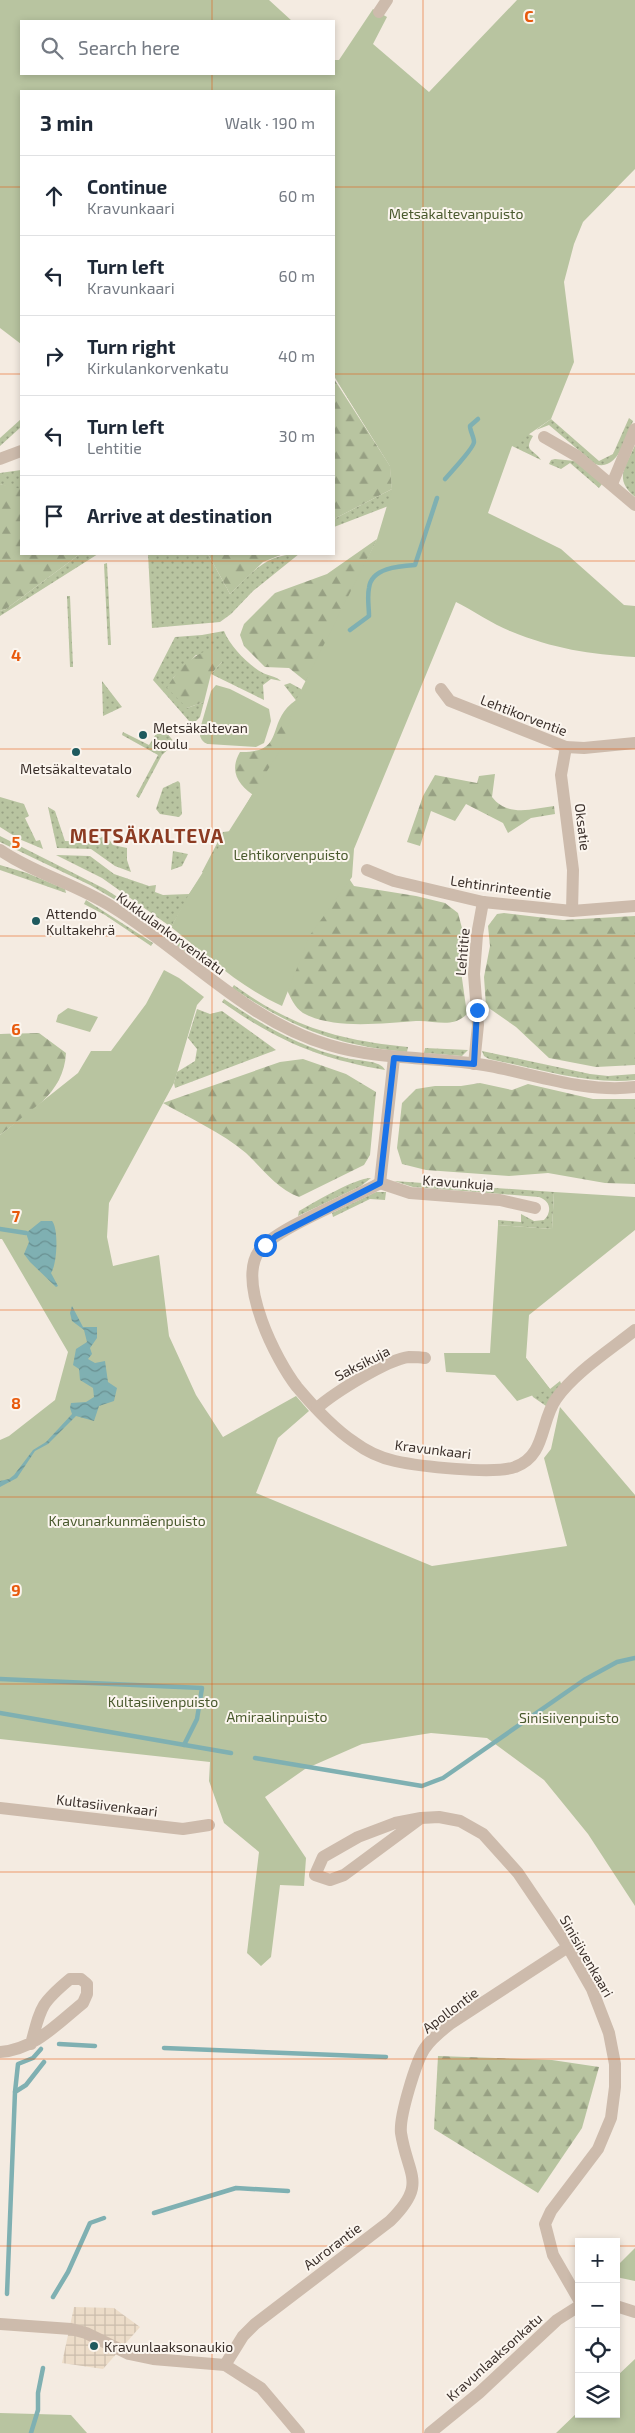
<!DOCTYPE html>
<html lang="en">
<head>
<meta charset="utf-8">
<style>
	:root { --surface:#fff; --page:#f6f6f7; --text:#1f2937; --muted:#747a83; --line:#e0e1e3 }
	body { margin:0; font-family:"Exo 2",sans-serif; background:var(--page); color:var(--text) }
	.controls { position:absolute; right:15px; bottom:15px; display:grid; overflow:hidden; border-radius:0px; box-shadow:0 2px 8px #0003 }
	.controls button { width:45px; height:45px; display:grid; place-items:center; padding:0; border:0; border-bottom:1px solid var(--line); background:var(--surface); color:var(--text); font:25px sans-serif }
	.stop { position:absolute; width:15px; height:15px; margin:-11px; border:4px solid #1a73e8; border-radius:50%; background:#fff }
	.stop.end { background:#1a73e8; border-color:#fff; box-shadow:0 1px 5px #0008 }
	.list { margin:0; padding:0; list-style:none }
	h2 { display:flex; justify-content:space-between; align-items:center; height:65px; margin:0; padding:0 20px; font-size:21px }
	h2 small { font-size:16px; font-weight:400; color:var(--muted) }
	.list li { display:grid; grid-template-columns:32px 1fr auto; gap:15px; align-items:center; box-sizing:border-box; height:80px; padding:0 20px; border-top:1px solid var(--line) }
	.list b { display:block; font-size:19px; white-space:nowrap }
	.list p { margin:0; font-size:16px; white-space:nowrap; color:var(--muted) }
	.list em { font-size:16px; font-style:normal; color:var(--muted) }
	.icon { flex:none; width:28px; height:28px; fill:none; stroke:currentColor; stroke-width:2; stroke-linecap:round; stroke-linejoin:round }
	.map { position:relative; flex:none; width:635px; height:2433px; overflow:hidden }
	.search { position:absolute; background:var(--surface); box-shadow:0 2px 8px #0003; left:20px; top:20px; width:315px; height:55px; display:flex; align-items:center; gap:12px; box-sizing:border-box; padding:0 18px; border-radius:0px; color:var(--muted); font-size:19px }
	.panel { position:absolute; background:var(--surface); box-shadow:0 2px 8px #0003; left:20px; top:90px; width:315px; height:465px; border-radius:0px }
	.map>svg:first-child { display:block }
</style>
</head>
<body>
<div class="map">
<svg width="635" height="2433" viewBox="0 0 635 2433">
	<defs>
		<pattern id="grass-dots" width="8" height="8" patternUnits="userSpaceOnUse" patternTransform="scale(1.25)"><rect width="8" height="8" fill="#b8c4a0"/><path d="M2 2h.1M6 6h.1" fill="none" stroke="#97a083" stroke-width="1.8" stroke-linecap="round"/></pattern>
		<pattern id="forest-firs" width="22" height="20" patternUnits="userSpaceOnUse" patternTransform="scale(1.25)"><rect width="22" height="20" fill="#b8c4a0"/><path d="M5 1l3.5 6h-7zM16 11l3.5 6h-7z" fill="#97a083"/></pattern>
		<pattern id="plaza-grid" width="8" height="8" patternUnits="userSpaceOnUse" patternTransform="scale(1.25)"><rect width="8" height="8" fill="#ecdcc8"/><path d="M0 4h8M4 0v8" fill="none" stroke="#cbbdac"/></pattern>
		<pattern id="water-waves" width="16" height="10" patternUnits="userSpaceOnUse" patternTransform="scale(1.25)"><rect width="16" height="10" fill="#7fb0b2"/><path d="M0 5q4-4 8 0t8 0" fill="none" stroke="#699091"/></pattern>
	</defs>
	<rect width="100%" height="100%" fill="#f4ebe1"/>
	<g fill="url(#grass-dots)">
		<polygon points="334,376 417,495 334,527 334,519 392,489 390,466"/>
		<path d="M629 418 633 421C626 437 618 472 595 464L549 425 536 430 551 419 599 461 613 454Z"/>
		<polygon points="21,419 21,427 0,446 0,438"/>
		<path d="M524 432 533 436C523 452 534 449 541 460L512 446 489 458Z"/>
		<path d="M635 445V497C613 478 626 467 635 445Z"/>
		<polygon points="555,459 575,461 602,484 599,488 570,463 561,469 549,464 551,460"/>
		<polygon points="21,470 20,491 0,484 0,473"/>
		<polygon points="80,554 98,554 0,616 0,611 6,609"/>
		<path d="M148 554H208L230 594C253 572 265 554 299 554L253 591 231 614 220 622 152 628Z"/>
		<polygon points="107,563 111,645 108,645 104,564"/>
		<polygon points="67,596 70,596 73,667 70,667"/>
		<path d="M224 631C230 646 248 665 263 673 269 676 275 676 281 681L271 679 263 685 264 700 211 674 222 662 196 655 173 678 187 708 204 702 200 717 195 722 189 721 153 680 175 637 202 635Z"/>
		<polygon points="102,681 122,707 103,716 102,680"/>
		<polygon points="290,683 301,689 309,704 206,874 202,872 223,832 231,831 302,708 284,685"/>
		<polygon points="161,726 175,743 162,755 139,798 136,796 158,755 122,735 123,732 149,745"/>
		<polygon points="178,781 180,783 182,814 179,817 160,814 156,809 163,788"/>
		<polygon points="0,797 24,804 29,816 25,818 36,841 40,840 43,849 19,839 0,827"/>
		<polygon points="48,807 55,811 65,841 92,842 106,835 113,845 127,848 127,860 131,872 115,866 91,849 57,848"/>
		<polygon points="0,836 105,889 127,903 197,955 195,959 119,902 90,885 0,842"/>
		<polygon points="173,851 188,854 182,866 171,870"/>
		<polygon points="56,855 90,856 114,874 149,886 156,885 155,892 163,895 189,894 198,881 171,927 102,878"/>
		<polygon points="0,865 27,873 65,889 66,893 0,870"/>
		<polygon points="86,900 153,943 151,946 105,915 84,904"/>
		<path d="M234 985C292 1027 338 1040 408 1047L407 1052C336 1046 291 1027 232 988Z"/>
		<path d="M224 999C262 1025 301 1048 346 1058 357 1061 381 1060 385 1070 320 1059 277 1041 222 1002Z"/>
		<polygon points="197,1009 210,1014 222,1011 276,1050 175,1088 174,1083 177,1072 195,1061 197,1049 188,1038"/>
		<polygon points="425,1048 468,1050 462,1056 424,1053"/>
		<path d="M482 1051 590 1074 608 1076 635 1074V1080C588 1085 535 1068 489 1059L484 1056Z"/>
		<path d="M371 1178 361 1186 298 1216 299 1211C315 1202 355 1178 371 1178Z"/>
		<path d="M394 1181 554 1192 552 1229 498 1225V1220L521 1222V1214L534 1221 544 1220C552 1212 551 1201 539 1197L413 1187Z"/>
		<polygon points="376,1192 386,1192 385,1200 370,1199 333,1217 332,1213"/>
		<polygon points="526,1358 550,1389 560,1381 562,1386 546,1406 533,1397 520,1372"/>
	</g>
	<g fill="url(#forest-firs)">
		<polygon points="334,379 390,466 392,489 334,519"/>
		<polygon points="0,484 21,489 21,554 80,554 6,609 0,611"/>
		<polygon points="377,539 309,684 289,668 265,667 244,646 240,635 244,624 275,593 327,574"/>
		<polygon points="208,554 283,554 263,562 230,594"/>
		<path d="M208 650 220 651 222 662 211 674 204 702 187 708 167 688C176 671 190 657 208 650Z"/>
		<path d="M296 700 302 708 260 799C242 789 227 774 240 752 288 753 264 722 296 700Z"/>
		<path d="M495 774 492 797C507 817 532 809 554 806L555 814 531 818 508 833 503 823 466 804 455 821 431 811 420 846 407 842 423 796 435 775 477 783 479 776Z"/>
		<path d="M348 877 354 886 416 896 445 903 458 913 463 932 459 957 467 1014C452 1029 435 1020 416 1021 383 1023 334 1030 303 1013 294 1007 291 998 286 988L309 928Z"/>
		<polygon points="504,913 563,920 635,916 635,1065 596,1067 549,1058 516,1027 486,1006 484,977 490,946 488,926 497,914"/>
		<path d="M39 1033 66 1053C64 1094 29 1112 0 1135V1034Z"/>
		<path d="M303 1059 346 1074 376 1092 370 1155 364 1165 299 1197C276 1188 263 1169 246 1153 221 1132 191 1119 163 1103L280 1062Z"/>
		<polygon points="480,1083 512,1090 528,1084 593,1099 635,1099 635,1184 605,1183 548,1173 509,1176 426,1170 402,1164 397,1148 402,1103 416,1089 435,1086 461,1086"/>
		<polygon points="438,2056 552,2060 599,2067 582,2128 538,2193 434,2129"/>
	</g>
	<g fill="#b8c4a0">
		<path d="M0 0H269L292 21H21V74H334V60H339L373 9 387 17 373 44 429 92 517 0H635V169L583 222 574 244 564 282 574 362 551 419 512 446 488 513 561 549 624 605 635 606V657C589 654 554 649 510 631 492 624 474 611 456 602L354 849 352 877 310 935 282 1006C241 988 206 955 171 927L189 894 281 749 296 700 377 539 392 489 390 466 334 376V91H21V344L0 328Z"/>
		<path d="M216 685 230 689 269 709 271 721 264 743 256 747 208 744C201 742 199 736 200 729L211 691Z"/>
		<polygon points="164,970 179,978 204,997 197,1005 174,1083 109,1203 107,1237 113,1266 159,1255 169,1336 196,1395 223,1437 296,1396 309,1411 278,1438 256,1493 432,1566 567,1546 544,1458 551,1449 560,1407 635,1495 635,1906 588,1834 544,1780 487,1738 431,1733 362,1744 305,1769 265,1797 306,1858 304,1886 280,1885 271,1957 261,1966 247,1953 259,1852 224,1823 209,1781 210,1762 0,1739 0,1440 9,1436 55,1400 68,1352 2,1239 0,1239 0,1135 78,1073 91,1051 111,1051 146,1004"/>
		<polygon points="68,1008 98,1017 90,1032 56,1022 58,1015"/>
		<polygon points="554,1192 635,1197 635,1230 529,1315 526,1358 550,1389 517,1401 495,1375 446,1372 444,1353 490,1353 498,1225 552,1229"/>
		<polygon points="635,2248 635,2281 616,2277 616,2267"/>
		<polygon points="635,2359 635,2433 556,2433 579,2411 579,2414 616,2414 616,2377"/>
		<polygon points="0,2413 71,2415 87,2433 0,2433"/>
	</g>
	<polygon fill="url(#plaza-grid)" points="74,2307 114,2308 140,2327 103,2369 62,2363"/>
	<g fill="url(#water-waves)">
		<path d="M41 1221H52C59 1229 57 1265 51 1273L58 1286 56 1287 30 1262 24 1254 29 1242 26 1233Z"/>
		<polygon points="72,1306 83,1327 97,1327 97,1338 90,1348 92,1354 88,1359 95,1363 105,1361 108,1382 117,1388 114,1401 99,1406 94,1421 76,1416 48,1444 35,1451 17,1478 0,1487 0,1481 9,1479 14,1475 33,1450 46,1442 72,1414 70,1408 71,1403 86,1402 94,1397 93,1388 80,1380 79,1369 73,1365 76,1349 87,1342 84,1330 72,1321 70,1313"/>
	</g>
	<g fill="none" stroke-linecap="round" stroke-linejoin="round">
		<g stroke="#7fb0b2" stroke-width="4.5">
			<path d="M445 479C451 472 474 448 474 442 474 437 470 431 470 426L478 419"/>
			<path d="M350 630 369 616C369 607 367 597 369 588 371 568 399 566 415 565L437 498"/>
			<polyline points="0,1229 26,1233"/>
			<polyline points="0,1679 202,1688 197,1719 184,1745"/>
			<polyline points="0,1713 231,1753"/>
			<polyline points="255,1758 422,1786 443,1778 584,1680 617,1662 635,1658"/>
			<polyline points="59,2044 95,2046"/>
			<polyline points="164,2048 386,2057"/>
			<polyline points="15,2092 18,2064 33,2058 41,2049"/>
			<polyline points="154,2213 236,2188 288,2191"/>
			<polyline points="7,2294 15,2092 26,2085 44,2062"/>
			<polyline points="53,2297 68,2272 90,2223 104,2218"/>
			<polyline points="31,2433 38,2410 38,2393 43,2368"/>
		</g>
		<g stroke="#cdbbac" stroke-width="12">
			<polyline points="379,12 387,0"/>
			<polyline points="544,437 577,456 635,505"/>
			<polyline points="0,459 21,451"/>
			<polyline points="612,484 635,429"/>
			<polyline points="441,689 450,701 566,747 584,748 635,743"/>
			<polyline points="566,747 561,775 573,870 572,911"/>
			<path d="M0 850C33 873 78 885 114 908 187 953 245 1020 329 1045 382 1061 436 1056 490 1066 537 1075 586 1093 635 1087"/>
			<polyline points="367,870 394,881 483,902 572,911 635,906"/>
			<polyline points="474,1064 478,1025 474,974 477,935 483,902"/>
			<path d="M380 1183C352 1199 274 1229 259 1251 237 1283 276 1360 297 1387 313 1406 333 1428 354 1442 366 1451 381 1458 395 1461 418 1466 494 1475 515 1467 546 1456 540 1422 556 1399 574 1373 610 1350 635 1330"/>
			<polyline points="380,1183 410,1193 500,1200 535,1208"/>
			<polyline points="380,1183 394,1058"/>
			<path d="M317 1408C334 1393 388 1359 409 1357 414 1357 420 1357 425 1358"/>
			<polyline points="0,1808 183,1829 209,1825"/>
			<polyline points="421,1818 344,1875 330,1880 315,1875 323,1857 358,1837 395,1823 421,1818 439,1817 460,1821 483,1834 518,1873 568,1947 592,1989 609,2033 615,2064 615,2087 611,2118 598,2149 551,2211 545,2224 553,2255 579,2300"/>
			<path d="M0 2052C34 2050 58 2023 83 2003L87 1994V1984L81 1979H70C40 2004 41 2007 31 2044"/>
			<polyline points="616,2306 635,2312"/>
			<polyline points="0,2324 71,2329 86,2333 129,2354 153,2359 225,2365 261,2388 299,2433"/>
			<path d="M225 2365 243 2336 255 2324 390 2221C428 2183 408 2177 401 2133 399 2117 416 2061 425 2048 432 2038 441 2031 450 2024L568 1947"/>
			<polyline points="430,2433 479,2393 557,2320 579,2306"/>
		</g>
	</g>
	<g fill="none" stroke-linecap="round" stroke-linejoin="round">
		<polyline stroke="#1a73e8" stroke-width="6" points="265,1245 276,1236 380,1183 394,1058 474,1064 477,1010"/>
	</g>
	<path fill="none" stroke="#e8590c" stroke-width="1" stroke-opacity="0.55" d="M212 0V21M423 0V2433M212 74V91M0 187H21M334 187H635M0 374H21M334 374H635M212 554V2433M0 561H635M0 749H635M0 936H635M0 1123H635M0 1310H635M0 1497H635M0 1684H635M0 1872H635M0 2059H635M0 2246H579M616 2246H635"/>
	<g fill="#1f5a5e" stroke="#fbf5ee" stroke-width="2">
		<circle cx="143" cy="735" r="5"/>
		<circle cx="76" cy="752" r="5"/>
		<circle cx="36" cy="921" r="5"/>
		<circle cx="94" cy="2346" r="5"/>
	</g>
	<g text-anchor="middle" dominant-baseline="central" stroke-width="4" stroke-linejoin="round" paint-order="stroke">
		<g font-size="14" fill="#4a5a2e" stroke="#fbf5ee">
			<text x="456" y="213">Metsäkaltevanpuisto</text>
			<text x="291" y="854">Lehtikorvenpuisto</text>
			<text x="127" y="1520">Kravunarkunmäenpuisto</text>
			<text x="163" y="1701">Kultasiivenpuisto</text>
			<text x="277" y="1716">Amiraalinpuisto</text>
			<text x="569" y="1717">Sinisiivenpuisto</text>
		</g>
		<g font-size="14" fill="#3b302b" stroke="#fbf5ee">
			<text transform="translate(524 715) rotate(21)">Lehtikorventie</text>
			<text transform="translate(583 827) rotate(83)">Oksatie</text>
			<text transform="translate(501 887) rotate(8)">Lehtinrinteentie</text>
			<text transform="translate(171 933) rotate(36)">Kukkulankorvenkatu</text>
			<text transform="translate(462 952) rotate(-85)">Lehtitie</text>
			<text transform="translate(458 1182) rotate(4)">Kravunkuja</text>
			<text transform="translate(362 1363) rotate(-27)">Saksikuja</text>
			<text transform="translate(433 1449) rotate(7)">Kravunkaari</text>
			<text transform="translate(107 1805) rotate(7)">Kultasiivenkaari</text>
			<text transform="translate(587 1956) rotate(60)">Sinisiivenkaari</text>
			<text transform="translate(450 2010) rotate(-37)">Apollontie</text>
			<text transform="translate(332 2246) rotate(-37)">Aurorantie</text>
			<text transform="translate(494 2357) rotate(-42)">Kravunlaaksonkatu</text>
		</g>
		<g font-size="14" fill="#3b302b" stroke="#fbf5ee" text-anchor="start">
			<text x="153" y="727">Metsäkaltevan<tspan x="153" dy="16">koulu</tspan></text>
			<text x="76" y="768" text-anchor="middle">Metsäkaltevatalo</text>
			<text x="46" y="913">Attendo<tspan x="46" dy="16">Kultakehrä</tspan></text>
			<text x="104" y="2346">Kravunlaaksonaukio</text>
		</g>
		<g font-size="19" font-weight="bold" letter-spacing="1" fill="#8c3b22" stroke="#fbf5ee">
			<text x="147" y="835">METSÄKALTEVA</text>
		</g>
	</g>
	<g font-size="16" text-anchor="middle" font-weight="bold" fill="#e8590c" stroke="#fbf5ee" stroke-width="4" stroke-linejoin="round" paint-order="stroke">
		<text x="529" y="22">C</text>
		<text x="16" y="661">4</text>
		<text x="16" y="848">5</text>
		<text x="16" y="1035">6</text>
		<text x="16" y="1222">7</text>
		<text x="16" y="1409">8</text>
		<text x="16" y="1596">9</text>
	</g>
</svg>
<div class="controls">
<button>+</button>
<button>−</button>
<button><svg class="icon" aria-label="locate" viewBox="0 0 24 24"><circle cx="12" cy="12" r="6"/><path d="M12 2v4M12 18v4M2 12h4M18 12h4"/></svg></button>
<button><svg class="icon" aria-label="layers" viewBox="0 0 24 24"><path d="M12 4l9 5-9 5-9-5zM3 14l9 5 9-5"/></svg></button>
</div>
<div class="stop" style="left:265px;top:1245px"></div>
<div class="stop end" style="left:477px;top:1010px"></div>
<div class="search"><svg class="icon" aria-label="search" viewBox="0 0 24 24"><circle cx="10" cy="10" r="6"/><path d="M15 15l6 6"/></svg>Search here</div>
<section class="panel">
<h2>3 min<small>Walk · 190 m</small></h2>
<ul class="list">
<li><svg class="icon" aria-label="ahead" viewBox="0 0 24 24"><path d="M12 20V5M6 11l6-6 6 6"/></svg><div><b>Continue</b><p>Kravunkaari</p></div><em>60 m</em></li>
<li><svg class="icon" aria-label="left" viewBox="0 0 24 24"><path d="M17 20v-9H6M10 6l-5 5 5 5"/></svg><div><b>Turn left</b><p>Kravunkaari</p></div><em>60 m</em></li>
<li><svg class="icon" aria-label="right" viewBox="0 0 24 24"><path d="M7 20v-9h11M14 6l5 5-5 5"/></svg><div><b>Turn right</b><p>Kirkulankorvenkatu</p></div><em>40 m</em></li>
<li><svg class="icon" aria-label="left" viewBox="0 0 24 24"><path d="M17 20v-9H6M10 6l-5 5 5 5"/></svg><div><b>Turn left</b><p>Lehtitie</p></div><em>30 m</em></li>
<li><svg class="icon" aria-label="arrive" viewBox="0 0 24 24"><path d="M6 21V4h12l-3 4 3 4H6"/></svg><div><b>Arrive at destination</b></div></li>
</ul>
</section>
</div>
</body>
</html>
